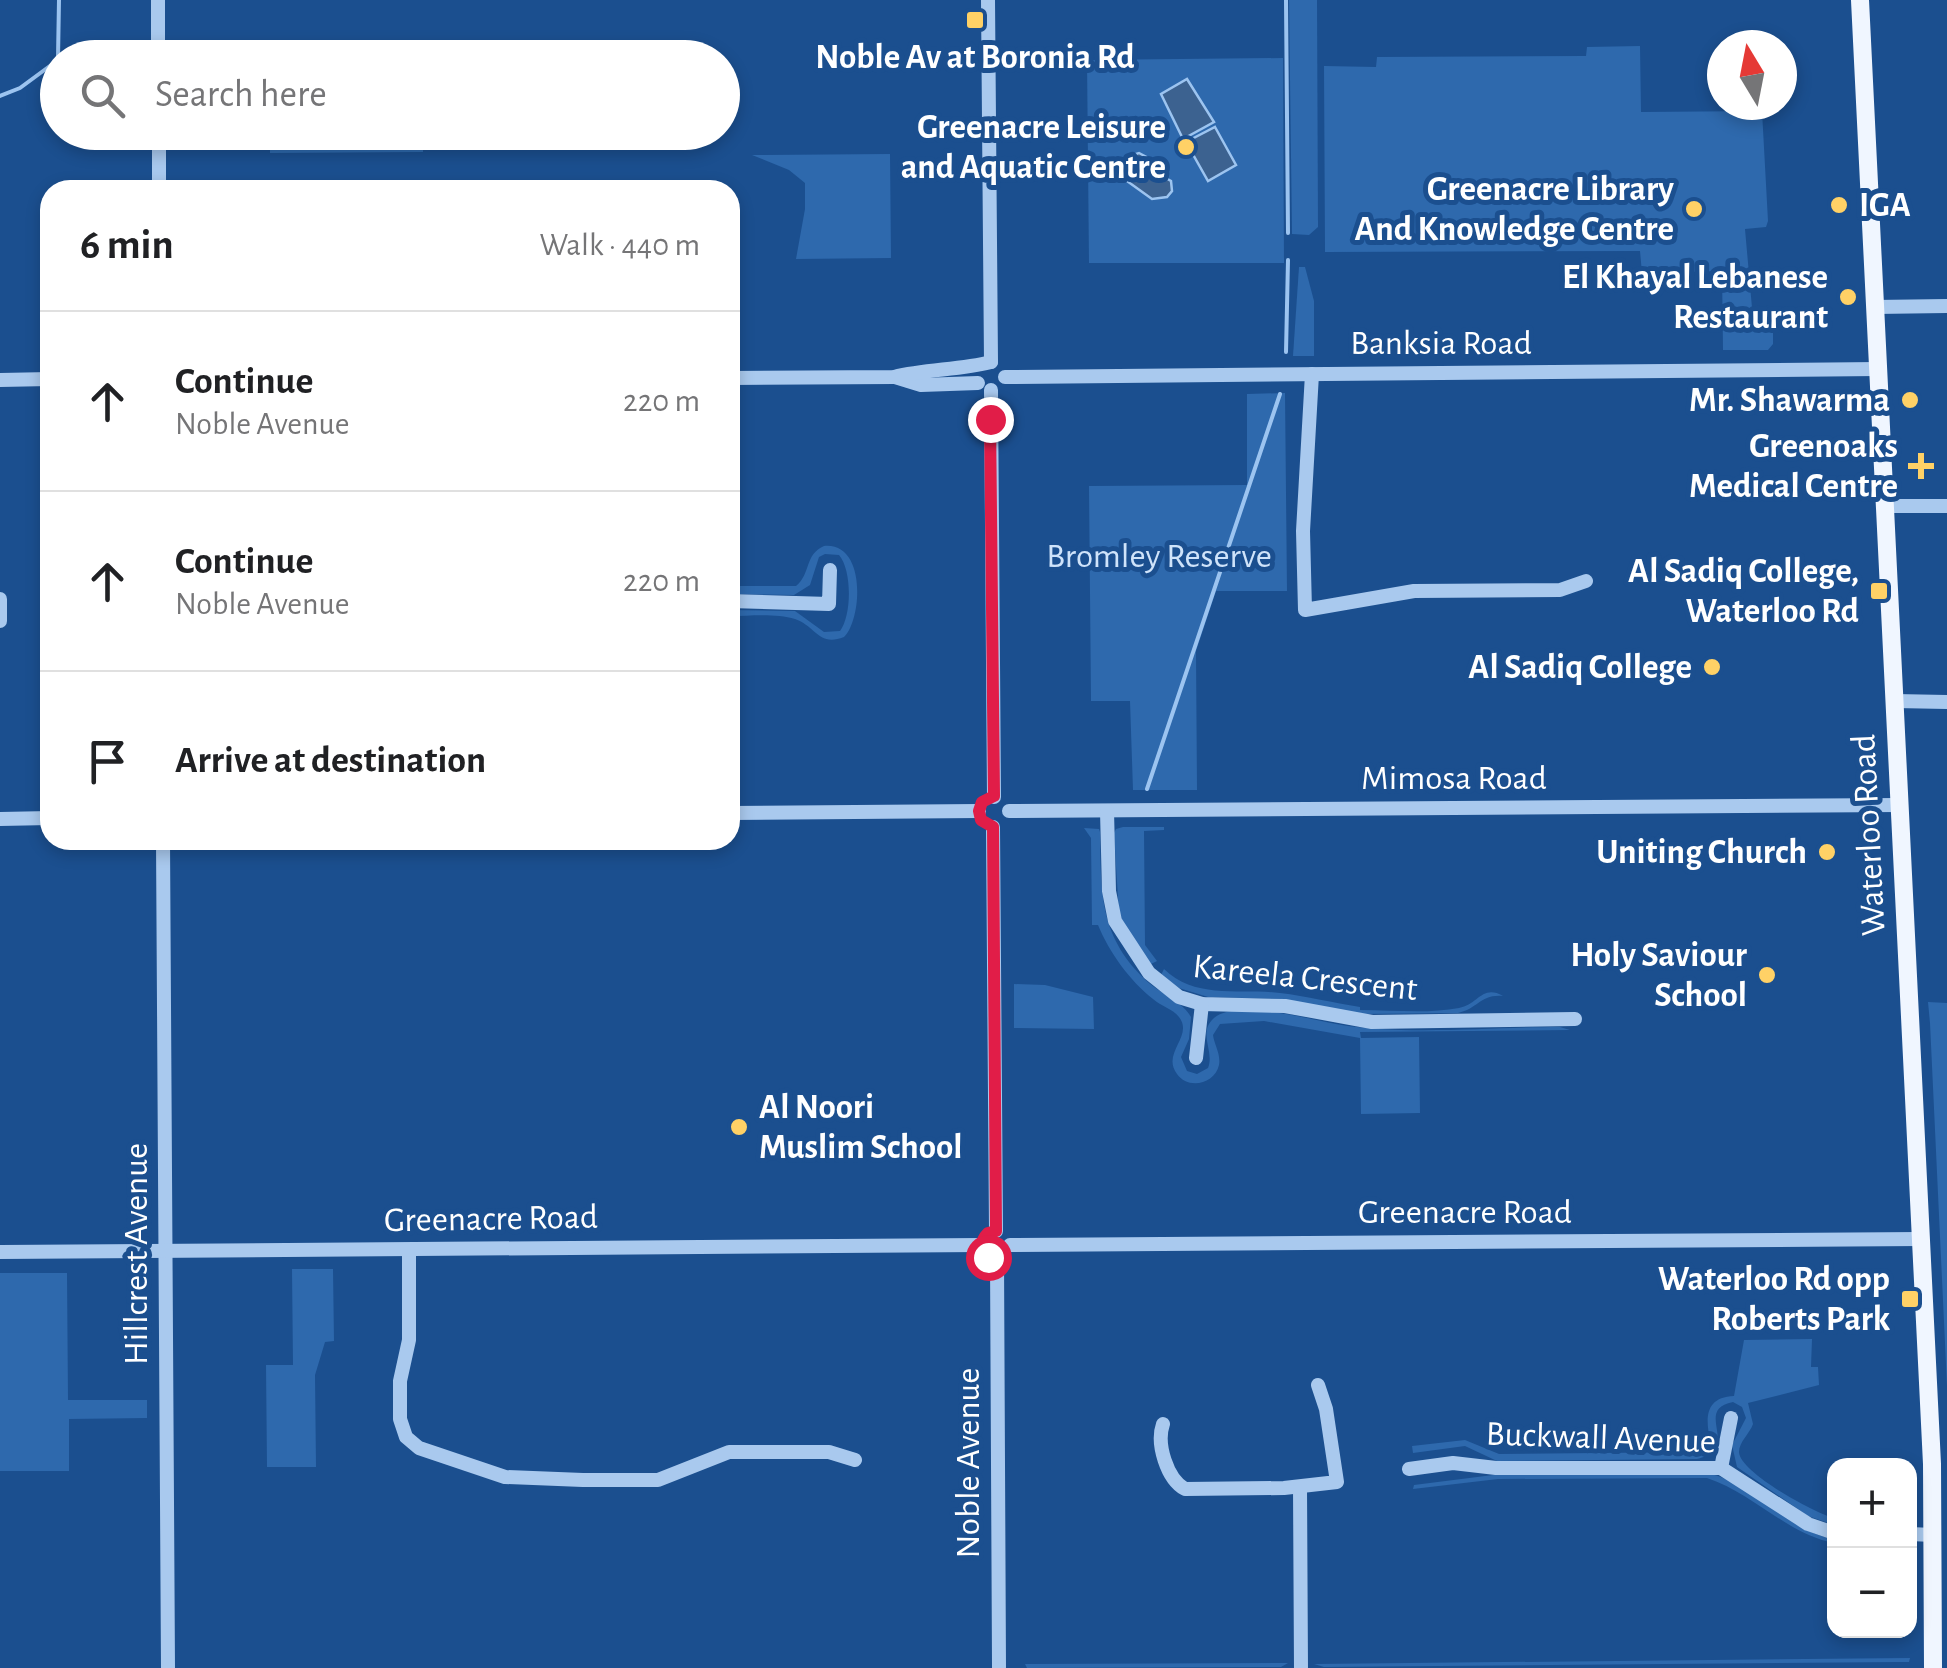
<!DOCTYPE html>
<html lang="en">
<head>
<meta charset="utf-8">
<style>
	:root { --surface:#fff; --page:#f6f6f6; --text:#202124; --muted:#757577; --line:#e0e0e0 }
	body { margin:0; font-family:"Alegreya Sans",sans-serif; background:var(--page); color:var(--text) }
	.controls { position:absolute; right:30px; bottom:30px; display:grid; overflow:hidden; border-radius:20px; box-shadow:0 5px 15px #0003 }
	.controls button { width:90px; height:90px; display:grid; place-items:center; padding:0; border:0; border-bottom:2px solid var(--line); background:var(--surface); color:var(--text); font:50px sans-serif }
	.compass { position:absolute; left:1707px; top:30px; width:90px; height:90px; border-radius:50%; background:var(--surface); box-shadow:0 5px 15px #0003; rotate:350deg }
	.stop { position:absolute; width:30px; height:30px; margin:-22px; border:8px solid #e11d48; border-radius:50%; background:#fff }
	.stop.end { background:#e11d48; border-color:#fff; box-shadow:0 2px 10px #0008 }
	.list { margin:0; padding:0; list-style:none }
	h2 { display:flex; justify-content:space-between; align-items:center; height:130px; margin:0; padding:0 40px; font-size:42px }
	h2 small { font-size:32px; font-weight:400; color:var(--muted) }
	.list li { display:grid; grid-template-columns:65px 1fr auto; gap:30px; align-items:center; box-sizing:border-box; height:180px; padding:0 40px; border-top:2px solid var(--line) }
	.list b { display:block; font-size:38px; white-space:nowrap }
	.list p { margin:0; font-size:32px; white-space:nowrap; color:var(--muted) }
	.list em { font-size:32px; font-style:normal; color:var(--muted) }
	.icon { flex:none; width:55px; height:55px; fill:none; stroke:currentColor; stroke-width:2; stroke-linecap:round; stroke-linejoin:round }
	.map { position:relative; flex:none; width:1947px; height:1668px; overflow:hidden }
	.search { position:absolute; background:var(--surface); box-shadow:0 5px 15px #0003; left:40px; top:40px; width:700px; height:110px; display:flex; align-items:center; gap:25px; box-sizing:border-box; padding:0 35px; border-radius:55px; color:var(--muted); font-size:38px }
	.panel { position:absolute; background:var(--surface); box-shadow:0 5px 15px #0003; left:40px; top:180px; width:700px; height:670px; border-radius:30px }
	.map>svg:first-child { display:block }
</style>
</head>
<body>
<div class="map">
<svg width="1947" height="1668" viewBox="0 0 1947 1668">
	<rect width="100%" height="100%" fill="#1b4f8f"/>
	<g fill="#2e69ad">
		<polygon points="1289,0 1317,0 1318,227 1309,235 1292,234"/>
		<polygon points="1640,46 1641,112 1762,111 1768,221 1766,227 1745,229 1753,319 1773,317 1773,344 1768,350 1723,350 1722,271 1642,273 1640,251 1325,252 1324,66 1376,67 1377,57 1586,56 1587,47"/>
		<polygon points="1283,58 1284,263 1089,263 1087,60"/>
		<polygon points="423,144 423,152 270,153 270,145"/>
		<polygon points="890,154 891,258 796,259 805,209 805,183 789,170 752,155"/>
		<polygon points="1299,267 1305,267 1314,301 1314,356 1293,356"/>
		<polygon points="1285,393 1287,591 1216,591 1196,651 1197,790 1133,790 1130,701 1091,701 1089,486 1247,485 1247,394"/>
		<path d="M824 546C867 542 862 620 844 637 818 647 816 626 795 619 776 613 750 616 730 616V610L795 611 824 632 840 631C852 615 852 570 839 555L825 554 819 557 810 585 794 595 730 594V586H796C811 574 804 555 824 546Z"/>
		<polygon points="1123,827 1164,827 1164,830 1144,831 1145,945 1157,961 1151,964 1124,927 1119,914 1114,833 1116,829"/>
		<path d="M1084 828 1099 829 1100 832C1101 894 1099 938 1149 983 1162 994 1183 1002 1191 1017L1189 1039 1181 1057 1187 1071 1197 1074 1208 1068C1215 1051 1197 1033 1214 1018 1235 999 1309 1019 1336 1024 1402 1036 1491 1027 1560 1027L1570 1030 1360 1032 1361 1038 1419 1037 1420 1113 1361 1114 1360 1038 1264 1021 1220 1024 1213 1035C1214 1044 1221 1054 1219 1065 1215 1084 1188 1090 1177 1074 1161 1053 1194 1036 1179 1017 1173 1009 1161 1006 1153 999 1130 981 1109 952 1098 925H1092L1091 838Z"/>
		<path d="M1164 969C1196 1000 1240 988 1280 993 1307 996 1333 1003 1360 1007V1010C1392 1010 1428 1014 1459 1008 1478 1005 1482 984 1503 996 1480 994 1478 1009 1458 1013L1360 1014 1283 999 1208 997 1179 988 1161 975Z"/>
		<polygon points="1014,984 1045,985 1093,997 1094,1029 1014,1028"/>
		<polygon points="1928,1002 1947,1003 1947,1386 1930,1023"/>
		<polygon points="292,1269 333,1269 334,1341 325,1342 315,1375 316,1467 267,1467 266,1365 293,1365"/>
		<polygon points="0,1273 67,1273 68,1400 147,1400 147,1418 69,1419 69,1471 0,1471"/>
		<path d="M1812 1339 1811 1367H1818L1819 1385 1748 1403 1753 1424C1750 1433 1739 1442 1739 1452 1740 1473 1815 1513 1834 1518V1525L1808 1516 1737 1467 1732 1445 1746 1418 1742 1407 1733 1402C1692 1410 1743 1448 1697 1459L1497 1461 1465 1446 1413 1453 1412 1446 1465 1440 1499 1454 1700 1452 1710 1439C1705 1417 1706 1397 1734 1396L1744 1340Z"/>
		<path d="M1706 1473C1754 1482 1785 1531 1834 1539V1543C1787 1534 1753 1493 1707 1478L1498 1479 1413 1489 1414 1485 1493 1475Z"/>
		<polygon points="1910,1658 1909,1662 1901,1662 1324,1667 1314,1664"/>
		<polygon points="1288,1663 1281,1667 1027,1668 1025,1664"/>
	</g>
	<g fill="#3c6290" stroke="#9cc4f0" stroke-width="2.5">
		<polygon points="1187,79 1214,122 1183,139 1161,94"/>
		<polygon points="1215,127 1236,165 1208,181 1186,142"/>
		<polygon points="1139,153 1150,159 1157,173 1171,181 1172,191 1167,197 1152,199 1127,181 1123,162 1129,156"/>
	</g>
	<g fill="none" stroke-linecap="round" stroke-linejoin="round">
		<g stroke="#9cc4f0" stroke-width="4">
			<polyline points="1286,0 1288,233"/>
			<polyline points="58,58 59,0"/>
			<polyline points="0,96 20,88 58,60"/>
			<polyline points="1286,352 1288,260"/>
			<polyline points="1147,789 1280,394"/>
		</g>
		<g stroke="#a9c9ee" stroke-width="14">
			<polyline points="158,0 158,58"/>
			<polyline points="988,0 991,362"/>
			<polyline points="159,132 159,190"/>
			<polyline points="1875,307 1947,306"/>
			<polyline points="1312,374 1303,531 1305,610 1414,591 1560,590 1586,581"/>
			<polyline points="895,377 921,385 978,383"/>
			<polyline points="1005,377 1878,369"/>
			<path d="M730 378 894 377C927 369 960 370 991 362"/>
			<polyline points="0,380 50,379"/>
			<polyline points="991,390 994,797"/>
			<polyline points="1885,506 1947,506"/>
			<polyline points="0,599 0,621"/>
			<polyline points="730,601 829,604 830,570"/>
			<polyline points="1895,701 1947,702"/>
			<polyline points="1009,811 1900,805"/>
			<polyline points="1107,811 1109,891 1115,921 1149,973 1179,997 1202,1004 1285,1006 1372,1022 1575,1019"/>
			<polyline points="730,813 979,811"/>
			<polyline points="0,819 50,818"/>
			<polyline points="993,827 996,1231"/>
			<polyline points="163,840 168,1668"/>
			<polyline points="1196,1058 1202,1004"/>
			<polyline points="1010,1245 1921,1239"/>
			<polyline points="409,1250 409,1340 400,1381 400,1419 406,1437 419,1448 505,1477 583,1480 658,1480 729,1452 829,1452 855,1460"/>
			<polyline points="0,1252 982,1245"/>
			<polyline points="997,1259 999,1667"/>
			<path d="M1163 1424C1156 1444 1167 1479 1185 1489L1284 1488 1337 1482 1326 1409 1318 1385"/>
			<polyline points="1721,1468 1731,1418"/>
			<polyline points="1409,1469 1453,1463 1496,1468 1721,1468 1808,1524 1834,1533"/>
			<polyline points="1300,1487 1301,1668"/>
			<polyline points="1910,1534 1933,1535"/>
		</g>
		<polyline stroke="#f0f6ff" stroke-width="18" points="1860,0 1932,1464 1933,1668"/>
	</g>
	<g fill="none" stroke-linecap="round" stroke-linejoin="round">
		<path stroke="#e11d48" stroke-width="12" d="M988 1257C980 1250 980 1241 988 1233L996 1231 993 827 981 820 979 811 982 802 994 796 990 419"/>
	</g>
	<g fill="#ffd166" stroke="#1b4f8f" stroke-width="4">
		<rect x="965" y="10" width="20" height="20" rx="5"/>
		<circle cx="1186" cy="147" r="10"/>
		<circle cx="1839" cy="205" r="10"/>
		<circle cx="1694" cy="209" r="10"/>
		<circle cx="1848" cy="297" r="10"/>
		<circle cx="1910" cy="400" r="10"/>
		<path d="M1916 451h10v10h10v10h-10v10h-10v-10h-10v-10h10z"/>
		<rect x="1869" y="581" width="20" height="20" rx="5"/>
		<circle cx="1712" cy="667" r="10"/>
		<circle cx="1827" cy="852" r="10"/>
		<circle cx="1767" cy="975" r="10"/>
		<circle cx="739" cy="1127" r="10"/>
		<rect x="1900" y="1289" width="20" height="20" rx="5"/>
	</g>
	<g text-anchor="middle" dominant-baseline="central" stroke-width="10" stroke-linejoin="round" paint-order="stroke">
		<g font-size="35" font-weight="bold" fill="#fff" stroke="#1b4f8f" text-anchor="end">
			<text x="975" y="57" text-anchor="middle">Noble Av at Boronia Rd</text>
			<text x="1166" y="127">Greenacre Leisure<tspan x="1166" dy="40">and Aquatic Centre</tspan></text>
			<text x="1674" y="189">Greenacre Library<tspan x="1674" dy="40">And Knowledge Centre</tspan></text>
			<text x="1859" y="205" text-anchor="start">IGA</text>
			<text x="1828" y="277">El Khayal Lebanese<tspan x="1828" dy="40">Restaurant</tspan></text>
			<text x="1890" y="400">Mr. Shawarma</text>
			<text x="1898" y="446">Greenoaks<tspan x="1898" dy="40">Medical Centre</tspan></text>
			<text x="1859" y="571">Al Sadiq College,<tspan x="1859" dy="40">Waterloo Rd</tspan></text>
			<text x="1692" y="667">Al Sadiq College</text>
			<text x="1807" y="852">Uniting Church</text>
			<text x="1747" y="955">Holy Saviour<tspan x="1747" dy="40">School</tspan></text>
			<text x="759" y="1107" text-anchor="start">Al Noori<tspan x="759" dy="40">Muslim School</tspan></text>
			<text x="1890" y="1279">Waterloo Rd opp<tspan x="1890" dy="40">Roberts Park</tspan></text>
		</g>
		<g font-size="35" fill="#fff" stroke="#1b4f8f">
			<text x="1441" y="343">Banksia Road</text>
			<text x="1454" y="778">Mimosa Road</text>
			<text transform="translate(1869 835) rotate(-93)">Waterloo Road</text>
			<text transform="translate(1305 978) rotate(6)">Kareela Crescent</text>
			<text x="1465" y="1212">Greenacre Road</text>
			<text transform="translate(491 1219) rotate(-1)">Greenacre Road</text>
			<text transform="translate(136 1254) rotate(-90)">Hillcrest Avenue</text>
			<text transform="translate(1601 1438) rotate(2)">Buckwall Avenue</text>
			<text transform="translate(968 1463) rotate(-90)">Noble Avenue</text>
		</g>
		<g font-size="35" fill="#cfe3fa" stroke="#1b4f8f">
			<text x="1159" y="556">Bromley Reserve</text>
		</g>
	</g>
</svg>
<div class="controls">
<button>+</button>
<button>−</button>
</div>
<svg class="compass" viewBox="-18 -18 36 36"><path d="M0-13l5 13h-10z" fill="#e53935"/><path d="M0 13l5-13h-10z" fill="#757577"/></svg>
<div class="stop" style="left:988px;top:1257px"></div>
<div class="stop end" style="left:990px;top:419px"></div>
<div class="search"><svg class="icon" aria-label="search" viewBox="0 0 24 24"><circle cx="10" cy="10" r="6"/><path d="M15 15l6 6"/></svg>Search here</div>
<section class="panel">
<h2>6 min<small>Walk · 440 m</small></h2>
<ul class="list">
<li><svg class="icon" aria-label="ahead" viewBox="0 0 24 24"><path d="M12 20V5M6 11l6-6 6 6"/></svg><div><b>Continue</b><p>Noble Avenue</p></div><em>220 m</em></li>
<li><svg class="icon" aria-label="ahead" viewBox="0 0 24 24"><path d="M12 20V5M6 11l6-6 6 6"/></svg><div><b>Continue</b><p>Noble Avenue</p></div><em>220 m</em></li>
<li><svg class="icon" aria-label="arrive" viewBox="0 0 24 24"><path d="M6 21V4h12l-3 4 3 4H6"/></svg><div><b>Arrive at destination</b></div></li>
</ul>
</section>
</div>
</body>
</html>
